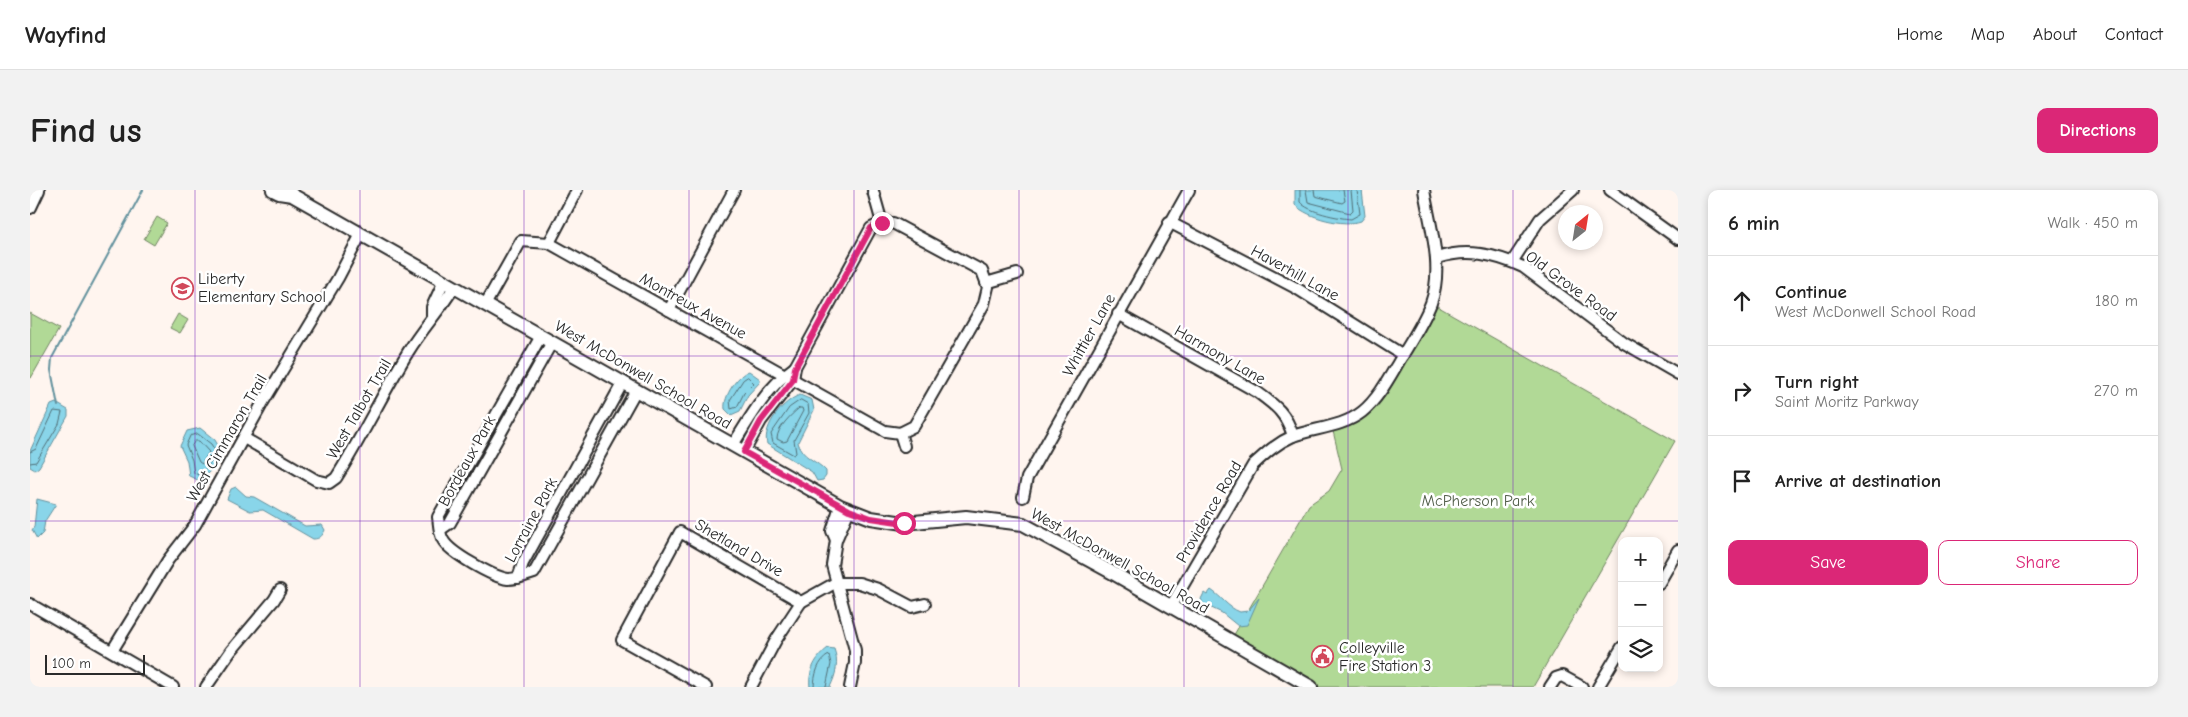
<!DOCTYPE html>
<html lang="en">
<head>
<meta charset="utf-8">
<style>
	:root { --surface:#fff; --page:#f2f2f2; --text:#222; --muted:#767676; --line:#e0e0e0; --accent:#db2777 }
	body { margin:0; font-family:"Comic Neue",sans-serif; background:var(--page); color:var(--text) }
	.controls { position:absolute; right:15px; bottom:15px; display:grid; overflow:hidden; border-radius:10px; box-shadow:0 2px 8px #0003 }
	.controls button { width:45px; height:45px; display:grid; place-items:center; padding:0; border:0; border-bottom:1px solid var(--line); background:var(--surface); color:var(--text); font:25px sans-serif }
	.compass { position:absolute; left:1528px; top:15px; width:45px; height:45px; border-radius:50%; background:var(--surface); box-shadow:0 2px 8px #0003; rotate:30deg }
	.scale { position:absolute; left:15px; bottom:12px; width:100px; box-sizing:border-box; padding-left:5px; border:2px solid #2b2b2b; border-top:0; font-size:14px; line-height:18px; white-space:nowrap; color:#2b2b2b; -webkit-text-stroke:4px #fff; paint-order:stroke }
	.stop { position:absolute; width:15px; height:15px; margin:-11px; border:4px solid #db2777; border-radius:50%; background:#fff }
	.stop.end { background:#db2777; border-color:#fff; box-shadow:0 1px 5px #0008 }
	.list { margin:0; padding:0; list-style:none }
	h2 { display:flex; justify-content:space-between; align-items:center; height:65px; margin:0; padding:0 20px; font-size:21px }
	h2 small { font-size:16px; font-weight:400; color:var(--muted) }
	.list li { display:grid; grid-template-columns:32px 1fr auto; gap:15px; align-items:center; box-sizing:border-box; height:90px; padding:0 20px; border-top:1px solid var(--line) }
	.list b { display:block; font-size:19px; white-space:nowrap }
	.list p { margin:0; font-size:16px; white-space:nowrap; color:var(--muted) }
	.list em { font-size:16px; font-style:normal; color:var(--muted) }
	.actions { display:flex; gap:10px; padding:15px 20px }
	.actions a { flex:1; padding:11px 0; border:1px solid var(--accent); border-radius:10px; text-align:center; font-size:18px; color:var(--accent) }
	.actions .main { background:var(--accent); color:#fff }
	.icon { flex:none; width:28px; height:28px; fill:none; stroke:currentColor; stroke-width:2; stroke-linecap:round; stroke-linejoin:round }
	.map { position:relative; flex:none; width:1648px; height:497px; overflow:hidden; border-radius:10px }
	header { display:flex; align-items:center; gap:30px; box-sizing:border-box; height:70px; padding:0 25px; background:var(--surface); border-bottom:1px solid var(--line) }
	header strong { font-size:24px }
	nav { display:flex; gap:28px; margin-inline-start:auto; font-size:18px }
	.intro { display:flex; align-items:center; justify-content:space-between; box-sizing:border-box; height:120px; padding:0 30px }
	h1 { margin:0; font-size:35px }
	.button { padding:12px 22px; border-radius:10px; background:var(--accent); color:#fff; font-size:18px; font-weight:700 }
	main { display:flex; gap:30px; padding:0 30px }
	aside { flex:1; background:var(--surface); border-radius:10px; box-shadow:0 2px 8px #0003 }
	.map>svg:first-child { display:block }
</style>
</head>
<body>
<header>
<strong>Wayfind</strong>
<nav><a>Home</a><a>Map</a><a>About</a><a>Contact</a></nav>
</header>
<div class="intro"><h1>Find us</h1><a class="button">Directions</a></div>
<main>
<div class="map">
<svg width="1648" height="497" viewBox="0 0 1648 497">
	<rect width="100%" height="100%" fill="#fff5ef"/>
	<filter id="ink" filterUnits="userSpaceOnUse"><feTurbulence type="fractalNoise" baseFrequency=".02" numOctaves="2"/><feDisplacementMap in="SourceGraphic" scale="10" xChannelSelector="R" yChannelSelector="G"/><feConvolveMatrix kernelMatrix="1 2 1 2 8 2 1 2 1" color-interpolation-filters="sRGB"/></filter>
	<g filter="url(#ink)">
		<g fill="#b1d996" stroke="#6e8260">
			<polygon points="127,27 137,33 124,55 114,49"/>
			<polygon points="1407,116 1645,251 1503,497 1280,497 1201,450 1279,315 1299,301 1312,279 1303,241 1335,227 1357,204"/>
			<polygon points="0,123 29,139 1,188 0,188"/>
			<polygon points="148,124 158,130 150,143 140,138"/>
		</g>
		<g fill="#89d5e9" stroke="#63919d">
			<path d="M1265 0H1332L1335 26 1331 31C1314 37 1278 28 1265 15Z"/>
			<path d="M719 181 730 189V192L718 205 710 221 701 225 695 219C693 207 707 185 719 181Z"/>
			<path d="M770 205 782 210 784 220 768 252C770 267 788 271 796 281V286L793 290 787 291 782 282 737 254C732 236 754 210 770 205Z"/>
			<polygon points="26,213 38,220 38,226 9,277 5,280 0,277 0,261 21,215"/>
			<polygon points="170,238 185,250 191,261 184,277 170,291 159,286 157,271 150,256 157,241"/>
			<path d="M206 297 216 306 224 307 275 336 292 335 295 340C292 346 290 349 283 349L233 320 220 321 197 309 201 299Z"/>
			<polygon points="7,309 26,314 15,331 13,343 7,349 2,340 4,337"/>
			<path d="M1181 400C1192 407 1197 417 1210 422L1218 421 1229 408 1217 435 1208 436 1192 423 1173 414 1171 409 1174 403 1177 405Z"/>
			<path d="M798 458 804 459C809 472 806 485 800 497H780C778 481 786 467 798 458Z"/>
		</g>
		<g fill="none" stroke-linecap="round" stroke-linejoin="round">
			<g stroke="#516f77" stroke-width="1">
				<path d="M1270 0V12C1278 22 1308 28 1321 29L1330 24 1327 0"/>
				<polyline points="1276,0 1278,12 1320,23 1323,20 1321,0"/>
				<polyline points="1284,0 1285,6 1312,13 1315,11 1313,0"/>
				<polygon points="718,187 724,193 714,203 707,217 701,219 700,210 713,190"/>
				<polygon points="771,210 778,214 779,223 764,250 766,263 764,265 743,253 741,244 759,218"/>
				<path d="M769 218H772L773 221 757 251 753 252 747 249C747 238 761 225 769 218Z"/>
				<polygon points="168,244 181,254 186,262 180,274 169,285 164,283 162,270 156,255 160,246"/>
				<polygon points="165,251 169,251 179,262 172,274 169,272 162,256"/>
				<polyline points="0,262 6,259 24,221 32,222 29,234 6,272 0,273"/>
				<path d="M784 497C784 486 788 470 799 465L801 474 796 497"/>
			</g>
			<polyline stroke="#63919d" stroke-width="2" points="28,216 21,180 22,168 113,0"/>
			<defs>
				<g id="minor">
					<polyline points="1580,0 1648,49"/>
					<polyline points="843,1 852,33"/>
					<polyline points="1139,32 1266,98 1373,165"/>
					<polyline points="519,53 547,0"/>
					<path d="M1407 68C1437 58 1464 64 1493 77L1594 153 1648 184"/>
					<polyline points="1482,72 1510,29 1543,0"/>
					<polyline points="956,93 987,84"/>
					<polyline points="455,115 491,51 519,53 855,241 870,243"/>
					<polyline points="639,120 704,0"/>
					<path d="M1088 124 1227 202C1246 216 1256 223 1263 246"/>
					<polyline points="402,126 402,117 414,91"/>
					<path d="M511 146 408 327C409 334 409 343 413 350 420 363 463 387 478 389 487 389 495 386 504 383L606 200"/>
					<polyline points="765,177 841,38 852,33 863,33 952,81 958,97 954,114 884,236 870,243"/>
					<polyline points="870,243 874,256"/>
					<path d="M214 248 286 290 299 293 306 288C332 247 353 203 378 162 392 139 410 120 424 97"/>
					<path d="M703 255C720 227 738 196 765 177L763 190 731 231 714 262"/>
					<polyline points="993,307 997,288 1159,0"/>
					<polyline points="819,320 806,350 802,375 825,460 825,473 820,497"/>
					<polyline points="410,340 420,333 522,152"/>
					<polyline points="806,350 802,341 810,316"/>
					<polyline points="488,388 493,373 593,192"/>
					<polyline points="1629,393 1648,360"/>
					<polyline points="0,414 143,497"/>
					<path d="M1141 416 1223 275C1236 263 1247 253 1263 246 1285 238 1313 237 1332 222 1347 210 1358 190 1368 173 1379 154 1393 134 1401 113 1414 77 1400 36 1394 0"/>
					<polyline points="82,461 138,370 165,335 232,214 308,88 331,44"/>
					<polyline points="176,497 201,461 244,410 250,400"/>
					<polyline points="676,497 592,450 650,342 771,412"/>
					<polyline points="721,497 746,450 771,412 805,393 829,393 848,399 882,417 895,414"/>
					<polyline points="1520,497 1526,488 1532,486 1552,497"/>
					<polyline points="1568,497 1592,457"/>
				</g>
				<g id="major">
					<polyline points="243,0 249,3 262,5"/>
					<polyline points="258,0 262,5 292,22 810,316 841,328 874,333 936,327 993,334 1083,383 1281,497"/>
					<polyline points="0,17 8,0"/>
				</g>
			</defs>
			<use href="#minor" stroke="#2b2b2b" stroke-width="14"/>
			<use href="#major" stroke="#2b2b2b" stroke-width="16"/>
			<use href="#minor" stroke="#fff" stroke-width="10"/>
			<use href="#major" stroke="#fff" stroke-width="12"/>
		</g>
	</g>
	<g fill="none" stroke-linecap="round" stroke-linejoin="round" filter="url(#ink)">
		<polyline stroke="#db2777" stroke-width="6" points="852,33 841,38 765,178 763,190 731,231 714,262 819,320 841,328 874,333"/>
	</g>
	<path fill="none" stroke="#7b2cbf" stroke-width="1" stroke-opacity="0.55" d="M165 0V497M330 0V497M494 0V497M659 0V497M824 0V497M989 0V497M1154 0V497M1318 0V497M1483 0V497M0 166H1648M0 331H1648"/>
	<defs>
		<symbol id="school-ring" viewBox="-11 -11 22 22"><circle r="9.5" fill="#fff" stroke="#d1495b" stroke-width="1.5"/><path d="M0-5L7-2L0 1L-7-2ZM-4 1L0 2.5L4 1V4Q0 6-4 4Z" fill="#d1495b"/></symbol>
		<symbol id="civic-ring" viewBox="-11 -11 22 22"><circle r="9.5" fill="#fff" stroke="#d1495b" stroke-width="1.5"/><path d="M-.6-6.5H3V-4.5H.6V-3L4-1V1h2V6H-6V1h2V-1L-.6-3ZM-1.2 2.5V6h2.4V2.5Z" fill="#d1495b"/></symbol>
	</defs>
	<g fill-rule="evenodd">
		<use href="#school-ring" x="140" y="86" width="25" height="25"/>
		<use href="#civic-ring" x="1280" y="454" width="25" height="25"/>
	</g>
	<g text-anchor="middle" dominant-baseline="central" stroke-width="5" stroke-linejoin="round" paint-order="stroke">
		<g font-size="16" fill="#2b2b2b" stroke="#fff">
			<text transform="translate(1265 83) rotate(29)">Haverhill Lane</text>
			<text transform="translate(1541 96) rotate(36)">Old Grove Road</text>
			<text transform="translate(663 116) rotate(29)">Montreux Avenue</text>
			<text transform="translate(1059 145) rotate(-61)">Whittier Lane</text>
			<text transform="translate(1190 165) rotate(30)">Harmony Lane</text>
			<text transform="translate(613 185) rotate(30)">West McDonwell School Road</text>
			<text transform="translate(329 219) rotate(-60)">West Talbot Trail</text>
			<text transform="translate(197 248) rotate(-60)">West Cimmaron Trail</text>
			<text transform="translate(437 271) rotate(-61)">Bordeaux Park</text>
			<text transform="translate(1179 322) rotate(-60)">Providence Road</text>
			<text transform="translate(501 330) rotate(-62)">Lorraine Park</text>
			<text transform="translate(709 358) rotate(30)">Shetland Drive</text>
			<text transform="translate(1090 371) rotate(29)">West McDonwell School Road</text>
		</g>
		<g font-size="16" fill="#2b2b2b" stroke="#fff" text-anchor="start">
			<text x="168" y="89">Liberty<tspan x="168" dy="18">Elementary School</tspan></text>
			<text x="1309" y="458">Colleyville<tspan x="1309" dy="18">Fire Station 3</tspan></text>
		</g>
		<g font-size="16" fill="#535f4b" stroke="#fff">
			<text x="1448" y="311">McPherson Park</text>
		</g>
	</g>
</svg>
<div class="controls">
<button>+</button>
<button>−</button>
<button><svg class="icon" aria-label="layers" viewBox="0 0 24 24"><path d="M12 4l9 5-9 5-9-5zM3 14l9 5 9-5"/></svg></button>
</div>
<svg class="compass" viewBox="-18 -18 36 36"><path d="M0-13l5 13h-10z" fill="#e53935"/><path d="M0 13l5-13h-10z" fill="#767676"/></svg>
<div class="scale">100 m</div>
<div class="stop" style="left:874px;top:333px"></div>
<div class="stop end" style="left:852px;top:33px"></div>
</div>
<aside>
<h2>6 min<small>Walk · 450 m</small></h2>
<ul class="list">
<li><svg class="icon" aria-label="ahead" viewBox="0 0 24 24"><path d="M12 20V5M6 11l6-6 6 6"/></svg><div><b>Continue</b><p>West McDonwell School Road</p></div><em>180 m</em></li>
<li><svg class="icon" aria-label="right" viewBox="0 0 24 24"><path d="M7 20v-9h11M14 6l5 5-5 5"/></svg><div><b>Turn right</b><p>Saint Moritz Parkway</p></div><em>270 m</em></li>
<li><svg class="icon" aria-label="arrive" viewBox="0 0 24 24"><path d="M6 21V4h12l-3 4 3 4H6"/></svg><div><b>Arrive at destination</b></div></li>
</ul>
<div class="actions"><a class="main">Save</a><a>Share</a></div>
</aside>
</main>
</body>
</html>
